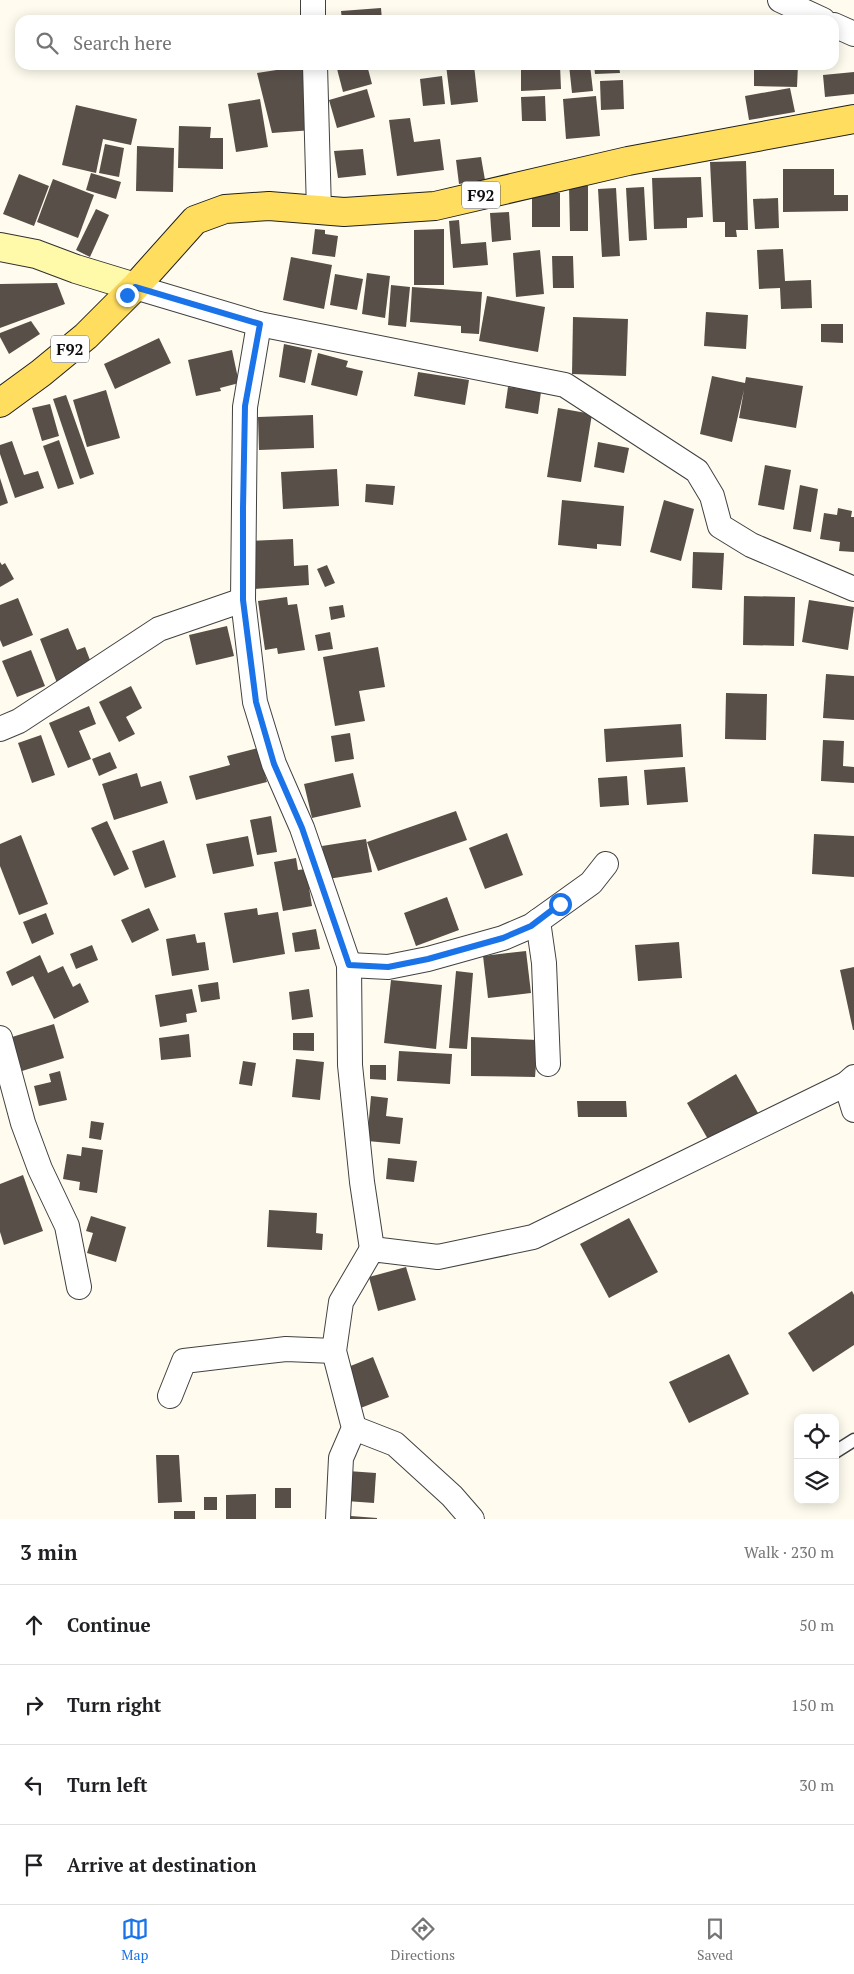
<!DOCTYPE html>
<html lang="en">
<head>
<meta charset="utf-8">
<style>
	:root { --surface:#fff; --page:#f2f2f2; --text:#202124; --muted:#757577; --line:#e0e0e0; --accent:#1a73e8 }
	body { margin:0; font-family:"PT Serif",serif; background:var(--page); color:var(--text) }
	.controls { position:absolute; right:15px; bottom:15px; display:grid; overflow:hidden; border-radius:10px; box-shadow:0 2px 12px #0003 }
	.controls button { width:45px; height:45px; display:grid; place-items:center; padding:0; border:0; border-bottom:1px solid var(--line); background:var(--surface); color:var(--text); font:25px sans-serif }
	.stop { position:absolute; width:15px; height:15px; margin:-11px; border:4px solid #1a73e8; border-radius:50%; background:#fff }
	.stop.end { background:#1a73e8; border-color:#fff; box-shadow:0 1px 5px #0008 }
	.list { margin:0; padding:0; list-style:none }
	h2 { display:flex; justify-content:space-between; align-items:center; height:65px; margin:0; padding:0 20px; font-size:21px }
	h2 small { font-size:16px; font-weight:400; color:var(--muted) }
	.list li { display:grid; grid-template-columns:32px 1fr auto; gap:15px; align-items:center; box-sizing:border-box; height:80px; padding:0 20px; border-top:1px solid var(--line) }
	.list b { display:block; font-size:19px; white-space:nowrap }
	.list em { font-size:16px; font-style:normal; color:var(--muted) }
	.icon { flex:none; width:28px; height:28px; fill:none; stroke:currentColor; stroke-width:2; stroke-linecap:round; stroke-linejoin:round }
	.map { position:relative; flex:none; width:854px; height:1519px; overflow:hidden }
	.search { position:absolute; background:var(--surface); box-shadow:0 2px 12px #0003; left:15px; right:15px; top:15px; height:55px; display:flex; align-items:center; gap:12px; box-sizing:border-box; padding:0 18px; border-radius:15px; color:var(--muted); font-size:19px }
	.sheet { height:385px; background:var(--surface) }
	nav { display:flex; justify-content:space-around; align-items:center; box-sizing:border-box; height:70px; border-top:1px solid var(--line); background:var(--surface); font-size:14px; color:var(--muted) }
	nav a { display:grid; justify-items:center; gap:2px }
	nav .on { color:var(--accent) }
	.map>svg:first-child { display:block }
</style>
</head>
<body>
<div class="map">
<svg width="854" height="1519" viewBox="0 0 854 1519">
	<rect width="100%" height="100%" fill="#fffcef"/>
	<g fill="#584f49">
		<polygon points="381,8 382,20 342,20 341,11"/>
		<polygon points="309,65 313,130 272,133 257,73"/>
		<polygon points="336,65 367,65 372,84 343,92"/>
		<polygon points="446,65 474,65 478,102 451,105"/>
		<polygon points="521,65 560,65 561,89 521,91"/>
		<polygon points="569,65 590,65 593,91 572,93"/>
		<polygon points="594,65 619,65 620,73 595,74"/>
		<rect x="628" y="65" width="41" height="4"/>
		<polygon points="754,65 798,65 797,87 754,86"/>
		<polygon points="854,72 854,94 825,97 823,75"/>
		<polygon points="442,76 445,104 423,106 420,79"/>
		<polygon points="623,80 624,109 601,110 600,81"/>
		<polygon points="790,88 795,112 749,120 745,96"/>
		<polygon points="367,89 375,117 337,128 329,100"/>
		<polygon points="545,96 546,121 522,121 521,97"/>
		<polygon points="596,96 600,136 566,139 563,99"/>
		<polygon points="260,99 268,147 236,152 228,104"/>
		<polygon points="76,105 137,119 131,145 103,139 96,173 62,165"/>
		<polygon points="410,118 414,142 440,139 444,170 397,176 389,120"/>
		<polygon points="179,126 211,127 210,138 223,138 223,169 178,168"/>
		<polygon points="105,144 124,148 119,177 99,173"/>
		<polygon points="137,146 174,148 173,192 136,191"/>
		<polygon points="363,149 366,175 338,178 334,151"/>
		<polygon points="481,157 485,180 459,184 456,160"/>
		<polygon points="746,161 748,230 736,230 737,237 725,237 725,222 713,222 710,162"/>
		<polygon points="783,169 834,169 834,195 848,195 848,211 783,212"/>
		<polygon points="91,173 121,182 116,199 86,190"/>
		<polygon points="19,174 49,186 34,226 3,214"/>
		<polygon points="701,177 703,217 687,218 687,228 654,229 652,178"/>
		<polygon points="53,179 94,195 78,238 37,222"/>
		<polygon points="569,186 588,186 588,231 570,231"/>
		<polygon points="644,187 647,240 629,241 626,188"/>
		<polygon points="616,188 620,256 602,257 598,189"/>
		<rect x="532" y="193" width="28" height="34"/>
		<polygon points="778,198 779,228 755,229 753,199"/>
		<polygon points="96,209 109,215 90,257 76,250"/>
		<polygon points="509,212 511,240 492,242 490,213"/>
		<polygon points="459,220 461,244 486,242 488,265 453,268 449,221"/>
		<polygon points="315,229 325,230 325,234 338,236 335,257 312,254"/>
		<polygon points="444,229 444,285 414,285 414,230"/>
		<polygon points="783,249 785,281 811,280 812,308 781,309 780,288 759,289 757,250"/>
		<polygon points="540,250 544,294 516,297 513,253"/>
		<polygon points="552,256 573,256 574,288 553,288"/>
		<polygon points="291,257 332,265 324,309 283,300"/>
		<polygon points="367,273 390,276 385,318 362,314"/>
		<polygon points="335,274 363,279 357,310 330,305"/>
		<polygon points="57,283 65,304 0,328 0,284"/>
		<polygon points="391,285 410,287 406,327 388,325"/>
		<polygon points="412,287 482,292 479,334 461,333 461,326 410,322"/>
		<polygon points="487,296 545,307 538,352 479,341"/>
		<polygon points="706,312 748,315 746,349 704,346"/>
		<polygon points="573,317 628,319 626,376 572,374"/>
		<polygon points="31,321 40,334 9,354 0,337 0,333"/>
		<polygon points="821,324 843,324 843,343 821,342"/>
		<polygon points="159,338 171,363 115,389 104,364"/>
		<polygon points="284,344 312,350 305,383 279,377"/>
		<polygon points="232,350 239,383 220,388 221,391 196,396 188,360"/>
		<polygon points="318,353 348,361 346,367 363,371 357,396 311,385"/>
		<polygon points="418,372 469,380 465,405 414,396"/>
		<polygon points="712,376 745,383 746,377 803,386 796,428 739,418 744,390 732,442 700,434"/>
		<polygon points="508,387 541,392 538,414 505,408"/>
		<polygon points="106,390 120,438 87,447 73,400"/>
		<polygon points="66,395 94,474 80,479 53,399"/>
		<polygon points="50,404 59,436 42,441 32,408"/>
		<polygon points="558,408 592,414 581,482 547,477"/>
		<polygon points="313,415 314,448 259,450 258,417"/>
		<polygon points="59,440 74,484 58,489 43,446"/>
		<polygon points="12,441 24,475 38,471 44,488 15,498 0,454 0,445"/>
		<polygon points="598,442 629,448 624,473 594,467"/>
		<polygon points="765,465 791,470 784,510 758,505"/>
		<polygon points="337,469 339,506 283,509 281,472"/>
		<polygon points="0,478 8,503 0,506"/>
		<polygon points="366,484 395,486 393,505 365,502"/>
		<polygon points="800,485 818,489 811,532 793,529"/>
		<polygon points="562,500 624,506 621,546 597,544 597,549 558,545"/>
		<polygon points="664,500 694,509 681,561 650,552"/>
		<polygon points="838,508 852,511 851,517 854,517 854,552 839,551 840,542 820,539 824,513 837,515"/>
		<polygon points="293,539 294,566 308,565 309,585 254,589 251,541"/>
		<polygon points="693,552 724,553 722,590 692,588"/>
		<polygon points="0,562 2,565 5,563 14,579 0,587"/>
		<polygon points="327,565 335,583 325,587 317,569"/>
		<polygon points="744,596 795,597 794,646 743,645"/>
		<polygon points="287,597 288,605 297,604 305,650 278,654 277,648 265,650 258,601"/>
		<polygon points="18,598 33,635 3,647 0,640 0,605"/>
		<polygon points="809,600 854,607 848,650 802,642"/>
		<polygon points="343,605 345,617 331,620 329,607"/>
		<polygon points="227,626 234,656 196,665 189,635"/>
		<polygon points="68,628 77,650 85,647 93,668 57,683 40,639"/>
		<polygon points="330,632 333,649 318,651 315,635"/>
		<polygon points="378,647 385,687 359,691 365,721 335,726 323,657"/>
		<polygon points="31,650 45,686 17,697 2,661"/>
		<polygon points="826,674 854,676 854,720 823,718"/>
		<polygon points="131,686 142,708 126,717 135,734 119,742 99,702"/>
		<polygon points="726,693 767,694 766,740 725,739"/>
		<polygon points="89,706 96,724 79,731 91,759 68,768 49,723"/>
		<polygon points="681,724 683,757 606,762 604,729"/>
		<polygon points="350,733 354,759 335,762 331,736"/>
		<polygon points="41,735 55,775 32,783 18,743"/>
		<polygon points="823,740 844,741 843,766 854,767 854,783 821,781"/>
		<polygon points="258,748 267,782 196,800 189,776 230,765 227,756"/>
		<polygon points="110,752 117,768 99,776 92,759"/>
		<polygon points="685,767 688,802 647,805 644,770"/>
		<polygon points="137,773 141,787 161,781 168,803 114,820 102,784"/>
		<polygon points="353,773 361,807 312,818 304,784"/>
		<polygon points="627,776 629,805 600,807 598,778"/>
		<polygon points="456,811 467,840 378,871 367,842"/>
		<polygon points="271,816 277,852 257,855 250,820"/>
		<polygon points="107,821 129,869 114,876 91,828"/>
		<polygon points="507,833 523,875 485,889 469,848"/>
		<polygon points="814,834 854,836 854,877 812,874"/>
		<polygon points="21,835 48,904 19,915 0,866 0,844"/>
		<polygon points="248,836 254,866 213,874 206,844"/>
		<polygon points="366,839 372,872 328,879 322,846"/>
		<polygon points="164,840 176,877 145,888 132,851"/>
		<polygon points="296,858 298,870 306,869 312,906 283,911 274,862"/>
		<polygon points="447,897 459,930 416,946 404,913"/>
		<polygon points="149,908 159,930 132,943 121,920"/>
		<polygon points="257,908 258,915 278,912 285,954 233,963 224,913"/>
		<polygon points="46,913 54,934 32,944 23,922"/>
		<polygon points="316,929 320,949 295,952 292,933"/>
		<polygon points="195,934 197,943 205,942 209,970 172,976 166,939"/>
		<polygon points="679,942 682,978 638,981 635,945"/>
		<polygon points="92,945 98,960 76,969 70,954"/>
		<polygon points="526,951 531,993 488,998 483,956"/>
		<polygon points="40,955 48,973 63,966 73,987 80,983 89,1002 54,1019 33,976 12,986 6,972"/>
		<polygon points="854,967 854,1030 853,1030 840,970"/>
		<polygon points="456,971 473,973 467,1049 449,1048"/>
		<polygon points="391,980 442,985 436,1049 384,1043"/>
		<polygon points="218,982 220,999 201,1002 198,985"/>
		<polygon points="192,989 197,1012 186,1014 187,1022 160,1027 155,995"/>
		<polygon points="309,989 313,1017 292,1020 289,992"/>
		<polygon points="54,1024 64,1058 22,1071 12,1037"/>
		<polygon points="293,1033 314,1033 314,1051 293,1050"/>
		<polygon points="189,1034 191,1057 161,1060 159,1038"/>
		<polygon points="471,1037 538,1040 535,1077 471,1076"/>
		<polygon points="399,1051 452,1054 450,1084 397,1081"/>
		<polygon points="296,1059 324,1062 320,1100 292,1097"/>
		<polygon points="243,1061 256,1063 252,1086 239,1084"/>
		<polygon points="370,1065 386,1065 386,1080 370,1079"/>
		<polygon points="60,1071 67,1100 39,1106 34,1086 51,1082 49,1074"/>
		<polygon points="736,1074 758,1113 709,1141 687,1103"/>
		<polygon points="371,1096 388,1098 386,1116 403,1118 400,1144 367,1141"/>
		<polygon points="577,1101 626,1101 627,1117 578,1117"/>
		<polygon points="91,1121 104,1123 101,1140 89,1138"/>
		<polygon points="82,1147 103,1150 97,1193 79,1190 80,1182 63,1179 67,1154 81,1156"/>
		<polygon points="388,1158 417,1161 414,1182 386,1179"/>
		<polygon points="23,1175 43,1231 4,1245 0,1232 0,1184"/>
		<polygon points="269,1210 317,1213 316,1233 323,1234 322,1250 267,1247"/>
		<polygon points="91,1216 126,1227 116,1262 87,1253 93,1233 86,1231"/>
		<polygon points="629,1218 658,1272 609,1298 580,1244"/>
		<polygon points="406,1267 416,1300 378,1311 369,1277"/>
		<polygon points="852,1291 854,1295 854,1345 813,1372 788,1333"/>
		<polygon points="729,1354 749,1394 689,1423 669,1382"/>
		<polygon points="373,1357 389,1397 358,1409 343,1369"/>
		<polygon points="156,1455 179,1455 182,1502 158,1503"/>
		<polygon points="348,1471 376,1473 374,1503 346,1501"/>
		<rect x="275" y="1488" width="16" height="20"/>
		<polygon points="256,1494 256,1519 226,1519 226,1495"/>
		<rect x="204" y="1497" width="13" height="13"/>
		<rect x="174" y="1511" width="21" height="8"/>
		<polygon points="351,1516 377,1518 377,1519 350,1519"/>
	</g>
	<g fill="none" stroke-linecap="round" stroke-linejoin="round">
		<defs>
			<polyline id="lane" points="835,1452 854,1440"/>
			<g id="street">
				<polyline points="313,0 313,20"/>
				<polyline points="780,0 823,20"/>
				<polyline points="834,25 854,34"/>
				<polyline points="315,65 319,211"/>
				<polyline points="135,287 259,324 565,385 697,471 712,496 720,526 751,545 854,589"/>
				<polyline points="259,324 245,407 243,600 255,702 274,764 302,828 349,965 350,1065 362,1182 372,1249"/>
				<polyline points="0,729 19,721 159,629 243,600"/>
				<polyline points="538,921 544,963 548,1064"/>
				<polyline points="349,965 388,967 428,959 503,938 531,926 591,883 606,864"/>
				<polyline points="0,1038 23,1123 40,1169 67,1226 79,1287"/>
				<polyline points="846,1084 854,1110"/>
				<polyline points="170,1396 184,1361 286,1349 334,1351"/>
				<polyline points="354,1428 395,1444 452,1496 472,1519"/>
				<polyline points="338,1519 341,1458 354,1428 334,1351 341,1302 372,1249 438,1257 533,1237 846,1084 854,1077"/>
			</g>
			<polyline id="secondary" points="0,247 36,254 76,269 135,287"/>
			<polyline id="primary" points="0,403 41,373 86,336 135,287 195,220 225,209 269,206 344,212 435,206 628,161 854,119"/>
		</defs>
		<use href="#lane" stroke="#414141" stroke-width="15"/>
		<use href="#street" stroke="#414141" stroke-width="26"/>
		<use href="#secondary" stroke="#303030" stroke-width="30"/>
		<use href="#primary" stroke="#1f1f1f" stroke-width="30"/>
		<use href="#lane" stroke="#fff" stroke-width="12"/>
		<use href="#street" stroke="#fff" stroke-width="24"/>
		<use href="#secondary" stroke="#fff9aa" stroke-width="28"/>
		<use href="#primary" stroke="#ffde5f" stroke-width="28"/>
	</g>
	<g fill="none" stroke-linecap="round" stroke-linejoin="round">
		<polyline stroke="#1a73e8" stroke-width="6" points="127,295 135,287 260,324 245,406 243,508 243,600 256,702 274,764 302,828 349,965 388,967 428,959 503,938 531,926 560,904"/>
	</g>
	<g text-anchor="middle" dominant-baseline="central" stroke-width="5" stroke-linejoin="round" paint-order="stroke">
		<g fill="#fff" stroke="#565656" stroke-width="1">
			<rect x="462" y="181.5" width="38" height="27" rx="4"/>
			<rect x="51" y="335.5" width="38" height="27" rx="4"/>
		</g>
		<g font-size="16" font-weight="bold" fill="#0e0e0e">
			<text x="481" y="195">F92</text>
			<text x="70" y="349">F92</text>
		</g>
	</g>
</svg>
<div class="controls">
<button><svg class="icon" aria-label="locate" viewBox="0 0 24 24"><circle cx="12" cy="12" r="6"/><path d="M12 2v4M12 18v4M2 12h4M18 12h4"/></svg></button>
<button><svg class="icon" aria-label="layers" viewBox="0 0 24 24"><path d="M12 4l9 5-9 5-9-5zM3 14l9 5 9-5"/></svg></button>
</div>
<div class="stop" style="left:560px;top:904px"></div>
<div class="stop end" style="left:127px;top:295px"></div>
<div class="search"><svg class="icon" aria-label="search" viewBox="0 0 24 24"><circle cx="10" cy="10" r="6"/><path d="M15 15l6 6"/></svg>Search here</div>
</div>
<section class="sheet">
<h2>3 min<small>Walk · 230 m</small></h2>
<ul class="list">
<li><svg class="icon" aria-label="ahead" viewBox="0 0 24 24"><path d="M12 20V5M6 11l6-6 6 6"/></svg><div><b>Continue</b></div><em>50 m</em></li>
<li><svg class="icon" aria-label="right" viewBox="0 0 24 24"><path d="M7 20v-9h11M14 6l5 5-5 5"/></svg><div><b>Turn right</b></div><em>150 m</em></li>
<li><svg class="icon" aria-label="left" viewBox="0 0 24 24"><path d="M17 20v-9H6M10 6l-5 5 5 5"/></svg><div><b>Turn left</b></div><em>30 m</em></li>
<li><svg class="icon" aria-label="arrive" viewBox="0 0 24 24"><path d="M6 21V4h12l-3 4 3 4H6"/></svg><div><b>Arrive at destination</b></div></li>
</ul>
</section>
<nav>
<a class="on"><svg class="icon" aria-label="map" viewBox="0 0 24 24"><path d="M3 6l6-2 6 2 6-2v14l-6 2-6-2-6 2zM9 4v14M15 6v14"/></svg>Map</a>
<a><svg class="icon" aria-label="directions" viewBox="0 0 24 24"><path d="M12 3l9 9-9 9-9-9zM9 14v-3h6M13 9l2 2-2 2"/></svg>Directions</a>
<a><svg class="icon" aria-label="saved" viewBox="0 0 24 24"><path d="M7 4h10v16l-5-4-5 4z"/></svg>Saved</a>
</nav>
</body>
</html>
